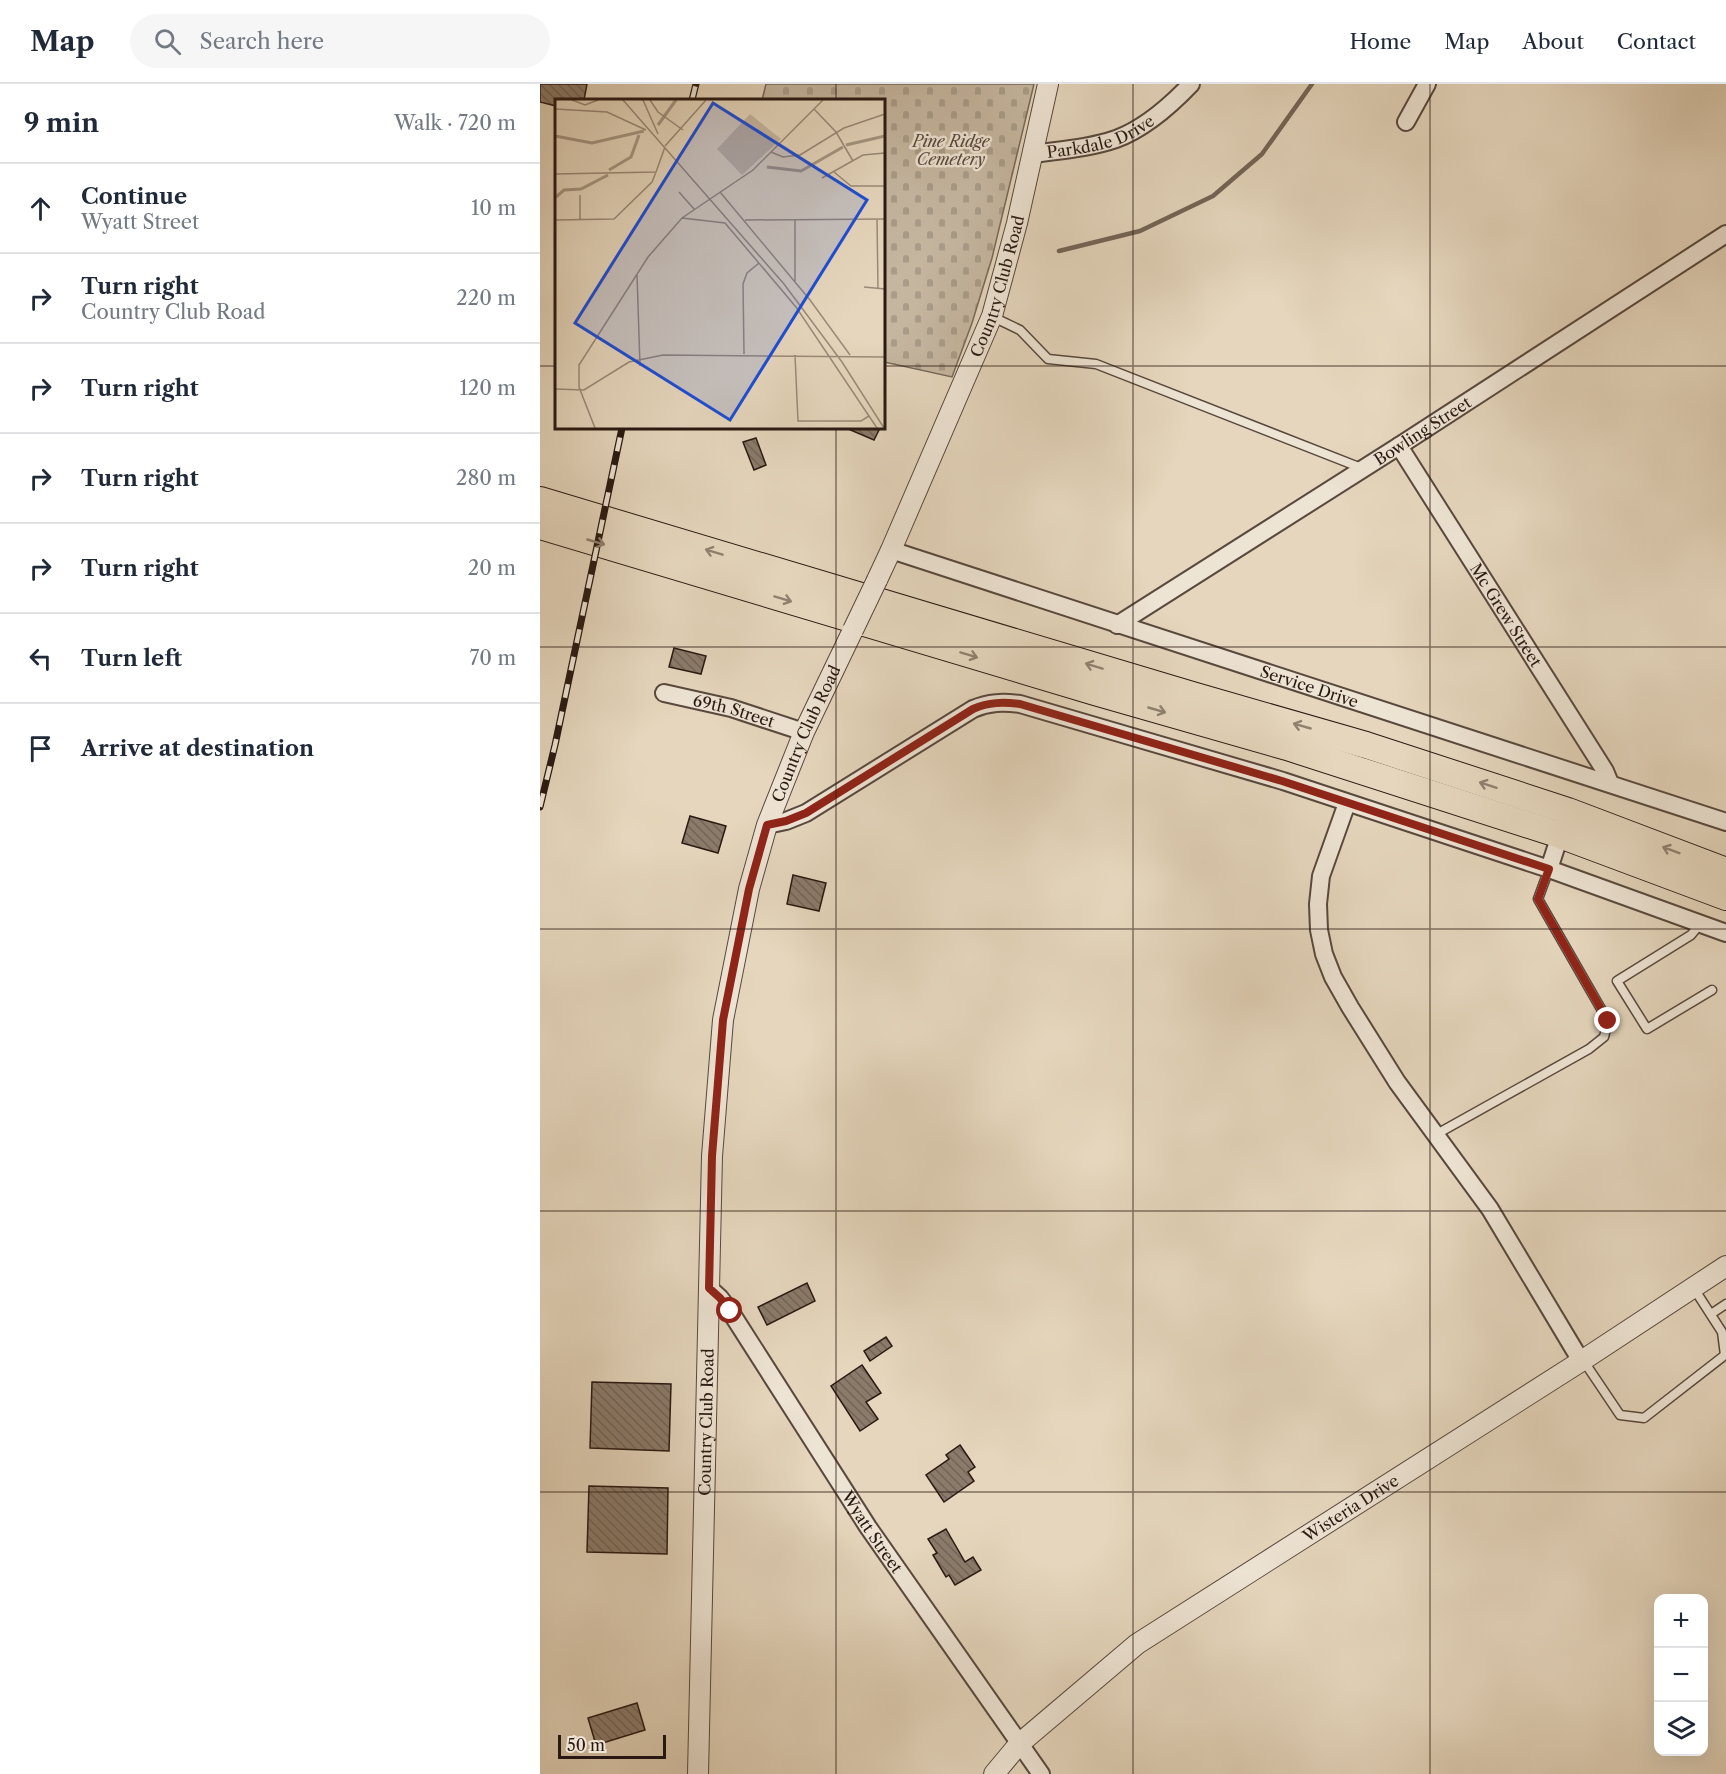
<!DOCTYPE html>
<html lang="en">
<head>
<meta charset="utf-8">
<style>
	:root { --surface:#fff; --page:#f6f6f7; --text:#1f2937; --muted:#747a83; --line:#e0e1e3 }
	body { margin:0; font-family:"Libre Caslon Text",serif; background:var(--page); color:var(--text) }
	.controls { position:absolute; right:18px; bottom:18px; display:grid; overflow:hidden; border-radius:12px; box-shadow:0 6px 24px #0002 }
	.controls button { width:54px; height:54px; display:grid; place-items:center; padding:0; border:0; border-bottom:2px solid var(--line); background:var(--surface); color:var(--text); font:30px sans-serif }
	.scale { position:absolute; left:18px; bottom:15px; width:108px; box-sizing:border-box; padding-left:6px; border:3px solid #291912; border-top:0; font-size:16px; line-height:21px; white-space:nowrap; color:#291912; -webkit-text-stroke:4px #eee4d4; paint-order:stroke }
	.stop { position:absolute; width:18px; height:18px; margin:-14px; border:4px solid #8f2418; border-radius:50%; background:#fff }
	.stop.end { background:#8f2418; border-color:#fff; box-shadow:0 2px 6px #0008 }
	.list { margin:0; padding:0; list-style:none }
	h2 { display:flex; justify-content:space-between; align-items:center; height:78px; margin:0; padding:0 24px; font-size:26px }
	h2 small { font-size:20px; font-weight:400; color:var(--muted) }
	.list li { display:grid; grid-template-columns:39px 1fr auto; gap:18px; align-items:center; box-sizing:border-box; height:90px; padding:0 24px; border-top:2px solid var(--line) }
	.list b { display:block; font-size:22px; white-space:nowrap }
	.list p { margin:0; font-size:20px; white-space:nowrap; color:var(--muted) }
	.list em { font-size:20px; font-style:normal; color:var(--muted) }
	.icon { flex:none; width:33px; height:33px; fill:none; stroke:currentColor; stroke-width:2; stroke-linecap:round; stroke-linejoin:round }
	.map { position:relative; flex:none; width:1186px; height:1690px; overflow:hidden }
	header { display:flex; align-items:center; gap:36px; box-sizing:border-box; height:84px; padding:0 30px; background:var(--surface); border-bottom:2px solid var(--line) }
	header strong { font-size:28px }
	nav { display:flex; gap:33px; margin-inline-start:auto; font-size:21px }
	.search { width:420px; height:54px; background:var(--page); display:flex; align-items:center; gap:15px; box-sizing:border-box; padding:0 21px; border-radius:33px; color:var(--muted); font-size:22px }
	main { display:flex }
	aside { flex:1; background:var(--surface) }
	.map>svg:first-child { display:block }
</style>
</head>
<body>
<header>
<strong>Map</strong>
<div class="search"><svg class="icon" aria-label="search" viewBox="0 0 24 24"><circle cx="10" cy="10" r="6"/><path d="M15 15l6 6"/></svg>Search here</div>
<nav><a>Home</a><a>Map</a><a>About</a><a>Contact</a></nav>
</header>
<main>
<aside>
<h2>9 min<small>Walk · 720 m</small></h2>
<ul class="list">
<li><svg class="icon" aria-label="ahead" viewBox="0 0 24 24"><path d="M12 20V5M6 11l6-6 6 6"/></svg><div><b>Continue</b><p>Wyatt Street</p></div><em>10 m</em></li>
<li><svg class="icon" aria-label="right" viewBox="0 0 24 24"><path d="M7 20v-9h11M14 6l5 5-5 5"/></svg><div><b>Turn right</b><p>Country Club Road</p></div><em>220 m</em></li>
<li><svg class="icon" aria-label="right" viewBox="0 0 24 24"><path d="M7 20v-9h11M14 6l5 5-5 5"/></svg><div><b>Turn right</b></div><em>120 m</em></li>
<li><svg class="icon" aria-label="right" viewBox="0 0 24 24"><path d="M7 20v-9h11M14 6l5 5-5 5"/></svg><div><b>Turn right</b></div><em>280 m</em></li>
<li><svg class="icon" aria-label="right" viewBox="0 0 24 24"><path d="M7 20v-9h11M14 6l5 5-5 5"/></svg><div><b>Turn right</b></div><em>20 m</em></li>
<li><svg class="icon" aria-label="left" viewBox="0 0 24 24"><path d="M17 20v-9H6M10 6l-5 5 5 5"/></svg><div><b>Turn left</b></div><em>70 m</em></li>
<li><svg class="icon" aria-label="arrive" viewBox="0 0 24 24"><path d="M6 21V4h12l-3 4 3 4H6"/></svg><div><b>Arrive at destination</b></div></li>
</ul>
</aside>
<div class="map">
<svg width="1186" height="1690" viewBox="0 0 1186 1690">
	<defs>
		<pattern id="cemetery-stones" width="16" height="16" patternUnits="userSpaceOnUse" patternTransform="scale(1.5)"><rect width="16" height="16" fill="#c5b6a0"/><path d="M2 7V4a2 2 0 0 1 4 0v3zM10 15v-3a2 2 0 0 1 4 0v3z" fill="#a99c89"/></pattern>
		<pattern id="building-back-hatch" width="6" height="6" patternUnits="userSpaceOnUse" patternTransform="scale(1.5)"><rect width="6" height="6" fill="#8b7b6b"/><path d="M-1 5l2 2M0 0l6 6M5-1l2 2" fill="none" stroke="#726457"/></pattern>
	</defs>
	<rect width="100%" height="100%" fill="#e5d6bd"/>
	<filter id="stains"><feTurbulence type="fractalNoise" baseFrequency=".00333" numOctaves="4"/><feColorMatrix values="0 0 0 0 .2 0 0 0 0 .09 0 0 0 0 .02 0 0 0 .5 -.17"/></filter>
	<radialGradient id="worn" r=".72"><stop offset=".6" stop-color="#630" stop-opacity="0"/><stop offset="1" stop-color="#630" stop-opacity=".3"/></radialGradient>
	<polygon fill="url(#cemetery-stones)" stroke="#776859" stroke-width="1.5" points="226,0 494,0 452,174 432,239 412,293 344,278 344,16 222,16"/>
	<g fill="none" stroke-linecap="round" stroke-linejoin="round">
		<polyline stroke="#736456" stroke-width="4.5" points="519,167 600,147 673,112 722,70 772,0"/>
	</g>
	<g fill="url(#building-back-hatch)" stroke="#291912" stroke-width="1.5">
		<polygon points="0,0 47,0 44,16 16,16 16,22 0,18"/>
		<polygon points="306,344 340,344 334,356"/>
		<polygon points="216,354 226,381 214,386 203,358"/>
		<polygon points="134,564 166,572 161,590 129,583"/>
		<polygon points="150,732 186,742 178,769 142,759"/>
		<polygon points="253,791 286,799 279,827 247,820"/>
		<polygon points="267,1199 275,1217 227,1241 218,1223"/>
		<polygon points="346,1253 352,1262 330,1277 324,1267"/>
		<polygon points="322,1281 341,1309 326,1318 338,1335 320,1347 291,1302"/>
		<polygon points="52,1298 131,1300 129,1367 50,1364"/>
		<polygon points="420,1361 435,1383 428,1388 434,1397 404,1418 386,1391 409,1375 406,1371"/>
		<polygon points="49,1402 128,1404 127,1470 47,1468"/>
		<polygon points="406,1445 425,1478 433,1473 441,1486 415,1501 409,1491 406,1493 393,1471 397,1469 388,1455"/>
		<polygon points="97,1619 105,1646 56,1661 48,1634"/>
	</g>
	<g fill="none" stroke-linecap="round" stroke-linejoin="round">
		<defs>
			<g id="service">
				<polyline points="453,233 480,246 508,275 556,280 824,385"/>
				<polyline points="1161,839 1151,851 1077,897 1107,945 1172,906"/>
				<polyline points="895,1051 1049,965 1064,953 1068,937 998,815 1009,785"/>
				<polyline points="1171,1230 1186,1220"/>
				<polyline points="1043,1276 1080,1331 1104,1334 1185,1271 1182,1248 1153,1203"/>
			</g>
			<g id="minor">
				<polyline points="866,38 887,0"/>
				<path id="s1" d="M493 70C521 66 550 64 576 55 603 45 631 21 651 0"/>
				<path id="s2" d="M859 362 1065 687 1070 699"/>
				<path id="s3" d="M351 466 1186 738"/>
				<path id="s4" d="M577 541 859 362 1186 150"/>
				<path id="s5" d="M124 609 191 624 264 648"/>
				<polyline points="807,719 781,792 778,820 779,846 784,870 793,893 810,923 857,998 950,1125 1041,1277"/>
				<path d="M227 741 246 737 266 729 433 625C449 618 463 618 480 620L743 697 1009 785 1186 849"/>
				<polyline points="1009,785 1023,742"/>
				<path id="s6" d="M169 1204 180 1214 190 1227 328 1443 501 1690"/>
			</g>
			<g id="tertiary">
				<path id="s7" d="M337 496 351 466 452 232 477 139 508 0"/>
				<path id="s8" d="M158 1690 172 1072 183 936 209 805 227 741 264 648 313 546"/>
				<path id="s9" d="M454 1690 479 1660 597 1560 1043 1276 1186 1182"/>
			</g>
			<g id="primary">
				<polyline points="0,416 652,611 826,661 1028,727 1186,787"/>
				<polyline points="0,442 555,608 747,663 1020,751 1186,813"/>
			</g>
		</defs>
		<use href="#service" stroke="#58483d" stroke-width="11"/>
		<use href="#minor" stroke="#58483d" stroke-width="20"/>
		<use href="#tertiary" stroke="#58483d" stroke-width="22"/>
		<use href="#primary" stroke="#291912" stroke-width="28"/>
		<use href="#service" stroke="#eee4d4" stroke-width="8"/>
		<use href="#minor" stroke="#eee4d4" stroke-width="16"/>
		<use href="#tertiary" stroke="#eee4d4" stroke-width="20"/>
		<use href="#primary" stroke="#e5d6bd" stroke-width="26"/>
		<defs>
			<g id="rail">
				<polyline points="152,16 156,0"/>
				<polyline points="0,723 15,661 82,344"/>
			</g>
		</defs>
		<use href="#rail" stroke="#291912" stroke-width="7"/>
		<use href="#rail" stroke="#eee4d4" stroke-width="4.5" stroke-dasharray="14" stroke-linecap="butt"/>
		<defs>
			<polyline id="tertiary-bridge" points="313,546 337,496"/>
		</defs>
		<use href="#tertiary-bridge" stroke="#58483d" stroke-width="22" stroke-linecap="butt"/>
		<use href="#tertiary-bridge" stroke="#eee4d4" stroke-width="20"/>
	</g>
	<defs><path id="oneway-shaft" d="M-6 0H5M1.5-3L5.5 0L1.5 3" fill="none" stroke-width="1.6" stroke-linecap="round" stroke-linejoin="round" transform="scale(1.5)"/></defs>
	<g stroke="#908170">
		<use href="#oneway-shaft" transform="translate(56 458) rotate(16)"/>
		<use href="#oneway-shaft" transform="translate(174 468) rotate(-163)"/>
		<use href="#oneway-shaft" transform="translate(243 515) rotate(17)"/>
		<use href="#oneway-shaft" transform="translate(429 571) rotate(17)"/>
		<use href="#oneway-shaft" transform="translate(554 582) rotate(-163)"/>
		<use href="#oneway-shaft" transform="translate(617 626) rotate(16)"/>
		<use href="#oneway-shaft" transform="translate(762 642) rotate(-164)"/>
		<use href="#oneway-shaft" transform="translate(948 701) rotate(-162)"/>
		<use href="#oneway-shaft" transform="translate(1131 766) rotate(-159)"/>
	</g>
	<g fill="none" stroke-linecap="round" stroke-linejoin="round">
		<path stroke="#8f2418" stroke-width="8" d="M190 1227 180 1214 169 1204 172 1072 183 936 209 805 227 741 246 737 266 729 433 625C449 618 463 618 480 620L742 697 1009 785 998 815 1068 937"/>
	</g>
	<path fill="none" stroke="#291912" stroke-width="1.5" stroke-opacity="0.55" d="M296 0V16M593 0V1690M890 0V1690M0 282H16M344 282H1186M296 344V1690M0 563H1186M0 845H1186M0 1127H1186M0 1408H1186"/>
	<g text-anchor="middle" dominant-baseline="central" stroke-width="5" stroke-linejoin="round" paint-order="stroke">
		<g font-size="16" fill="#291912" stroke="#eee4d4">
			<text stroke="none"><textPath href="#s1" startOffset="70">Parkdale Drive</textPath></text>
			<text stroke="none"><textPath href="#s7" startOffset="318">Country Club Road</textPath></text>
			<text stroke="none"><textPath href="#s4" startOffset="362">Bowling Street</textPath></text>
			<text stroke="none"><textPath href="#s2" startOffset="200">Mc Grew Street</textPath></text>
			<text stroke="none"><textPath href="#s3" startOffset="440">Service Drive</textPath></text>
			<text stroke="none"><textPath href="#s5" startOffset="72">69th Street</textPath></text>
			<text stroke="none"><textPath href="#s8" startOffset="1054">Country Club Road</textPath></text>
			<text stroke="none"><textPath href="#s8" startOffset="352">Country Club Road</textPath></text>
			<text stroke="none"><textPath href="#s9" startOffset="447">Wisteria Drive</textPath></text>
			<text stroke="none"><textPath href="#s6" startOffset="294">Wyatt Street</textPath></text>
		</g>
		<g font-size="16" font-style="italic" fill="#58483d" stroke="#eee4d4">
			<text x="411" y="57">Pine Ridge<tspan x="411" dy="18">Cemetery</tspan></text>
		</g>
	</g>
	<g transform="translate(15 15)">
		<rect width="330" height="330" fill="#e5d6bd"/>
		<path d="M195 15 226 40 187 76 162 50Z" fill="#c5b6a0"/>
		<path fill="none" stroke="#a59683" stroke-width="3" d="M103 26 121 1M0 37 37 44 89 32M291 46 330 37M212 68 246 72 288 48M54 71 76 58 84 36M1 98 9 91 26 90 53 76"/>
		<path fill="none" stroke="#9a8a79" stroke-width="1.5" d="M17 1 30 6 43 1M68 1 229 185 287 263 329 329M88 1 103 35M95 1 103 13 128 31M0 10 52 13 91 31M259 10 281 33 298 62M110 47 151 1M216 53 228 58 245 56 289 29 330 15M279 73 296 87H330M0 75 101 73 110 48M267 79 308 56 330 54M124 93 139 110M165 93 255 201 295 256M25 96V121M127 119 170 124 241 208 322 329M322 120 323 190M0 121 59 120 97 83 101 73M190 121 330 120M240 121V182M82 175 85 267M309 188 330 190M189 255 188 185 192 174 204 164M240 256 243 322H306L314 317M0 290 29 291 74 263 108 256 330 258M40 329 24 288V266L93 158 127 119 198 71 268 1"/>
		<path fill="#1d4ed8" fill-opacity="0.15" stroke="#1d4ed8" stroke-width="3" d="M158 4 312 101 175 321 20 224Z"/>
		<rect width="330" height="330" fill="none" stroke="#291912" stroke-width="3"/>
	</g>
	<rect width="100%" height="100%" filter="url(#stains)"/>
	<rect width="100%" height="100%" fill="url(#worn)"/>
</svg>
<div class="controls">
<button>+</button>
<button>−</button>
<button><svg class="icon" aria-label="layers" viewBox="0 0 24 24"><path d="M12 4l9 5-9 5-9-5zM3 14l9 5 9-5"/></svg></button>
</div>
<div class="scale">50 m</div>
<div class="stop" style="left:190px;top:1227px"></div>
<div class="stop end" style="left:1068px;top:937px"></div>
</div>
</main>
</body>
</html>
